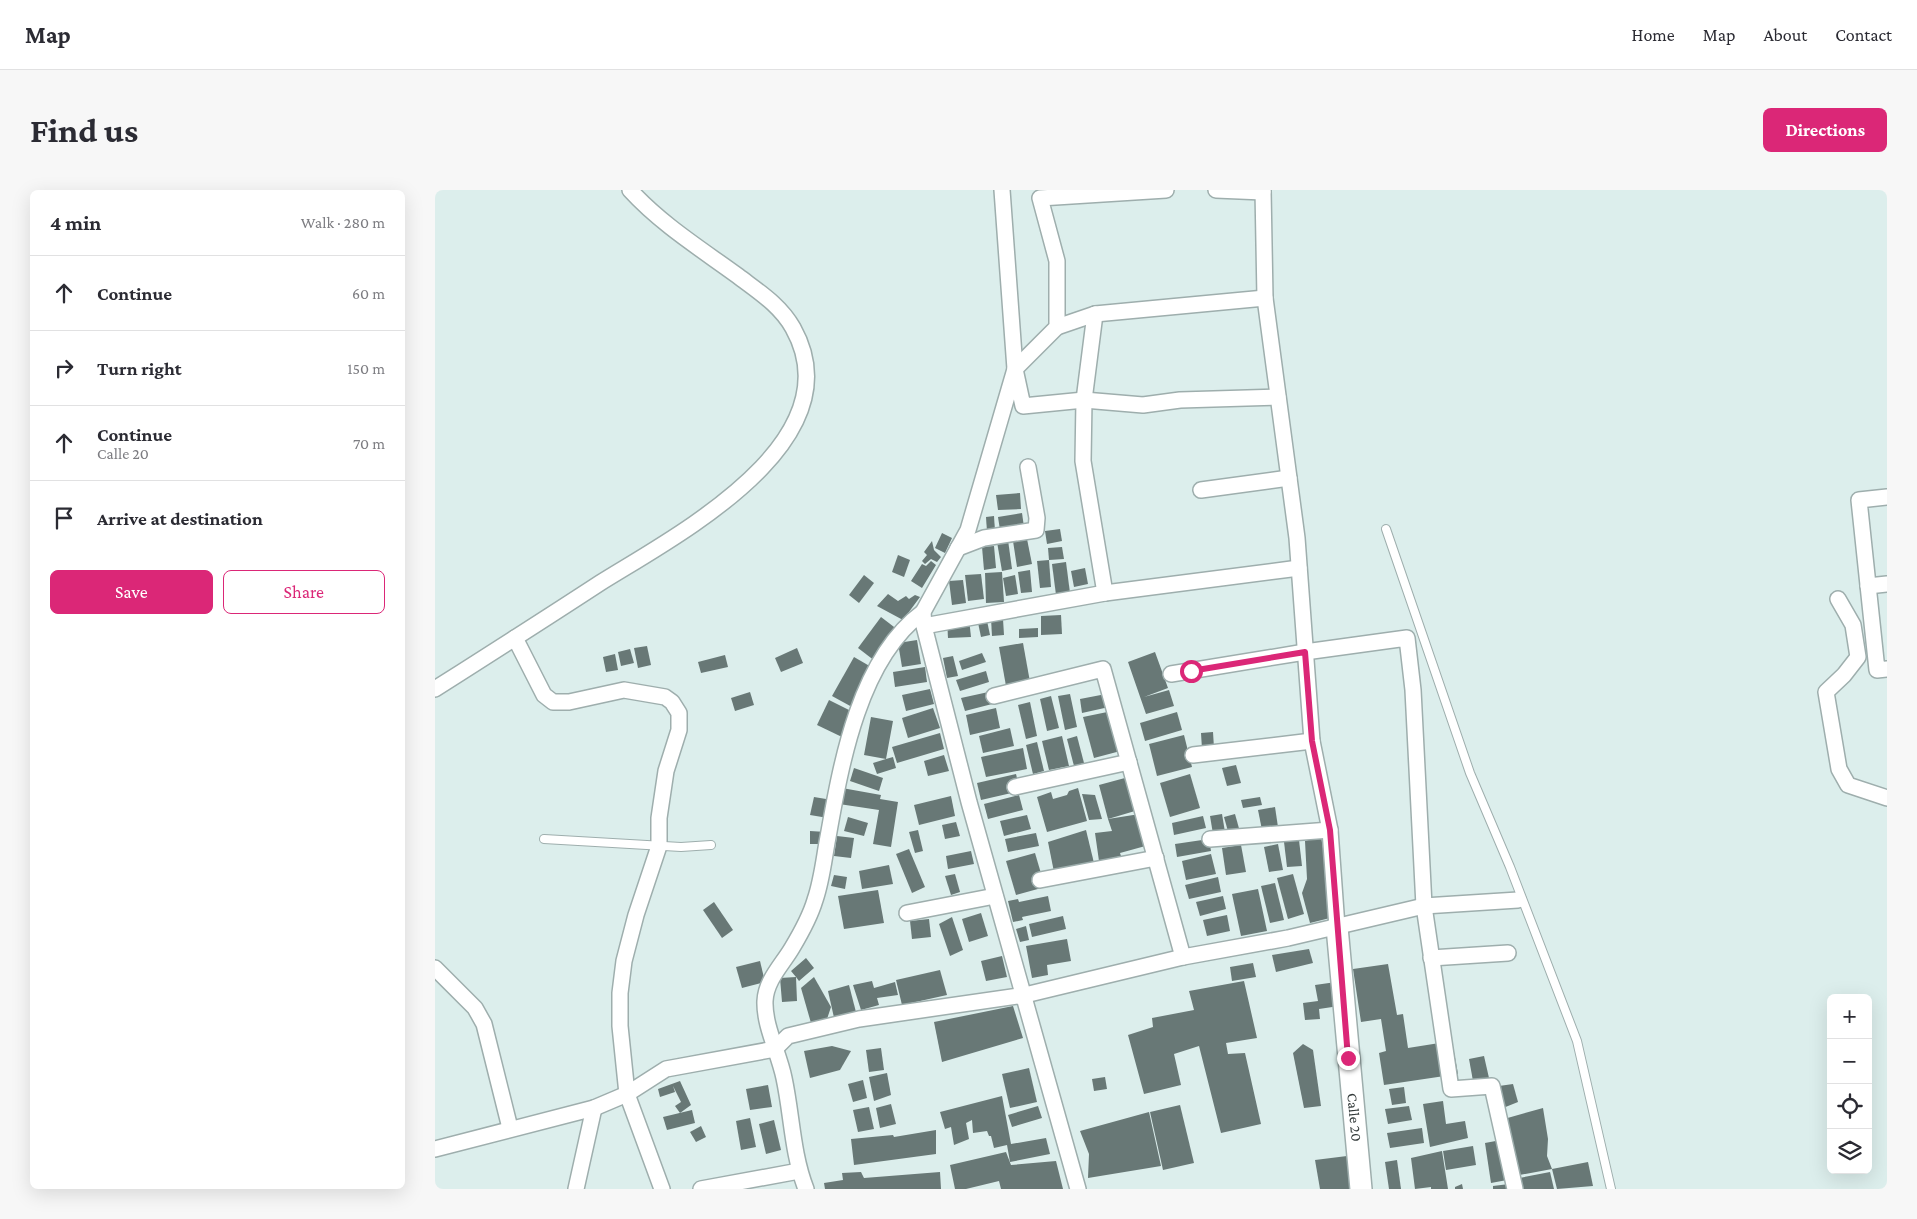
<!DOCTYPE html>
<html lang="en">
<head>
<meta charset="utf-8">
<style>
	:root { --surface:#fff; --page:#f7f7f7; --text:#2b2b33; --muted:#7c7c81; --line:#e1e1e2; --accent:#db2777 }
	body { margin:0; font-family:"Crimson Pro",serif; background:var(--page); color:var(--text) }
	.controls { position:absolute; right:15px; bottom:15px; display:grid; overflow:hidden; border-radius:8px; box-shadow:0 5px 20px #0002 }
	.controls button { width:45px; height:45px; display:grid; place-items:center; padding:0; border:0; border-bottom:1px solid var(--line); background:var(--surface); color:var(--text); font:25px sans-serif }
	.stop { position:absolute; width:15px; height:15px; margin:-11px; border:4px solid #db2777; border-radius:50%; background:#fff }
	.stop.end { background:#db2777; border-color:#fff; box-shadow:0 1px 5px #0008 }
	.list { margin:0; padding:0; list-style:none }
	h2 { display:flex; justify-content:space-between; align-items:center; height:65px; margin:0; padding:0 20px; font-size:21px }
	h2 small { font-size:16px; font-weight:400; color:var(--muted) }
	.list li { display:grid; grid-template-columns:32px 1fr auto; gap:15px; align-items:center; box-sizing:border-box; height:75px; padding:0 20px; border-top:1px solid var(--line) }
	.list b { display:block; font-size:19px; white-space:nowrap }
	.list p { margin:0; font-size:16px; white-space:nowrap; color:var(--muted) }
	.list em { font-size:16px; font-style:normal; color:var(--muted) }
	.actions { display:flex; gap:10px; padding:15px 20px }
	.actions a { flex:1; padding:11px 0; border:1px solid var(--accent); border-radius:8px; text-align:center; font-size:18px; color:var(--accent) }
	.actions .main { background:var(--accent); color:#fff }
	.icon { flex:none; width:28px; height:28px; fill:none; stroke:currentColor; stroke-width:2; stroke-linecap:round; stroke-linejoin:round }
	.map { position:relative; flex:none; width:1452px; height:999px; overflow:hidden; border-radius:8px }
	header { display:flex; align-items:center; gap:30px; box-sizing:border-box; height:70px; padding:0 25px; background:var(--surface); border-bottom:1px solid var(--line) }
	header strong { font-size:24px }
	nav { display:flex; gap:28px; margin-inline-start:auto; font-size:18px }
	.intro { display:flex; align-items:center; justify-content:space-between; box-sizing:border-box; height:120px; padding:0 30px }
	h1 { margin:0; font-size:35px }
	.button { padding:12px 22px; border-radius:8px; background:var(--accent); color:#fff; font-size:18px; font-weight:700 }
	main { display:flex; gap:30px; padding:0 30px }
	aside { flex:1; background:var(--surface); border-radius:8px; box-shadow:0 5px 20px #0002 }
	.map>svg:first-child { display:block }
</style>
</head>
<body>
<header>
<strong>Map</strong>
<nav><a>Home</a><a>Map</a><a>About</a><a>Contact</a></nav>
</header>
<div class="intro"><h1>Find us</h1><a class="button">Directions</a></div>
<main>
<aside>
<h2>4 min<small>Walk · 280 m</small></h2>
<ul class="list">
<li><svg class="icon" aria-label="ahead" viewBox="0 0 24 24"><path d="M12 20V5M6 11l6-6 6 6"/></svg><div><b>Continue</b></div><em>60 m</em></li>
<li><svg class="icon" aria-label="right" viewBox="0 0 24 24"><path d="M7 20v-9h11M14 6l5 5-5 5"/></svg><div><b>Turn right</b></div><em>150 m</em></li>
<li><svg class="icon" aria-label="ahead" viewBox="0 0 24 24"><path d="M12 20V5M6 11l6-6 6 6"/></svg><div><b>Continue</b><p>Calle 20</p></div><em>70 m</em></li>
<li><svg class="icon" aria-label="arrive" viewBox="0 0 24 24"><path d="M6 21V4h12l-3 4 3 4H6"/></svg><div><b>Arrive at destination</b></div></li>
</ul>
<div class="actions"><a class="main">Save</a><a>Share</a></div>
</aside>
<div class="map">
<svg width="1452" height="999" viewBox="0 0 1452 999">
	<rect width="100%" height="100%" fill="#dceeec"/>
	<g fill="#687876">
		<polygon points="585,303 586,319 563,320 561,305"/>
		<polygon points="587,323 589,337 565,340 563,327"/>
		<polygon points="559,326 560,341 552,342 551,327"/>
		<polygon points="625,339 627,351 612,354 610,341"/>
		<polygon points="507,343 517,348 510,363 500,358"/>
		<polygon points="592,349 597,374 582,377 578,351"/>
		<polygon points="573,350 577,379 567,381 562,352"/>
		<polygon points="497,351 499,360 506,367 502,372 496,369 490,374 487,371 492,365 489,362"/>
		<polygon points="559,356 561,378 549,380 547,357"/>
		<polygon points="627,357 629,369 614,370 613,358"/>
		<polygon points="463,365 475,370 469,387 457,382"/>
		<polygon points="614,370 616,397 605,398 602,371"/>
		<polygon points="496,371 501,375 487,398 476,391 487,374 491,376"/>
		<polygon points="631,372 635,403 621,405 617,374"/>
		<polygon points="650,378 653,394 639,397 636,381"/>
		<polygon points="595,380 597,402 586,403 583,382"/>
		<polygon points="567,382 569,412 551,413 550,383"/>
		<polygon points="546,384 549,409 533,411 530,385"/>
		<polygon points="429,385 439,393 424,413 414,405"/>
		<polygon points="580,385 583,404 571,406 568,388"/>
		<polygon points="528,390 531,413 517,415 514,391"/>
		<polygon points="453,404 463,411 471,406 474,409 480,405 485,407 468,430 442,416"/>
		<polygon points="626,425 627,444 606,445 606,426"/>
		<polygon points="551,426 555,445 546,447 542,428"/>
		<polygon points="446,427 463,440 440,471 423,458"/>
		<polygon points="534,429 536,447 513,448 512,430"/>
		<polygon points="556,429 568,429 569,445 557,446"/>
		<polygon points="603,438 603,447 584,448 584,439"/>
		<polygon points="482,450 486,474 467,477 463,453"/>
		<polygon points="588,453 595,492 571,496 564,457"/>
		<polygon points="212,456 216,475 203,478 199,458"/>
		<polygon points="362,458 368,473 346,482 340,468"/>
		<polygon points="195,459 199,473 186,476 183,462"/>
		<polygon points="720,462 733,498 709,507 734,500 739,516 711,524 693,472"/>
		<polygon points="547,463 551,472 527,480 524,471"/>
		<polygon points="180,464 183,480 171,482 168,467"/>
		<polygon points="290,465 293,477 266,483 263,472"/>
		<polygon points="518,466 523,486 512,488 508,468"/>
		<polygon points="419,467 438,478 417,517 397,506"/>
		<polygon points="490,477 492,492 460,497 458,482"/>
		<polygon points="551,481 554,492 525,501 521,490"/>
		<polygon points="495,499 499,514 471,521 467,505"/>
		<polygon points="558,501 561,513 530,521 526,508"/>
		<polygon points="315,502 319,515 300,521 296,508"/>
		<polygon points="635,504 642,537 630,540 623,506"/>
		<polygon points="671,504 674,517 647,523 645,509"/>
		<polygon points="616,506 624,538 612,541 605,509"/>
		<polygon points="394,510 418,522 407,547 382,535"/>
		<polygon points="595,512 602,546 591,549 583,515"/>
		<polygon points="498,518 505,538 473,548 467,528"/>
		<polygon points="561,518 565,538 535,545 531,525"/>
		<polygon points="682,520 693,559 659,568 648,527"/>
		<polygon points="742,522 747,540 710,551 705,533"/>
		<polygon points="436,527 458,531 451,569 458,567 461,578 442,584 438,573 451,569 429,565"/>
		<polygon points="575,538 579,556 548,563 544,546"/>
		<polygon points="778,542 779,558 767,559 766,543"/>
		<polygon points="505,543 509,559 462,573 457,557"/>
		<polygon points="749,545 757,577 722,586 714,554"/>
		<polygon points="627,546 634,576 614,580 607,551"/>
		<polygon points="642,546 649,573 639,576 632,549"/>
		<polygon points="602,552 609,581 598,584 591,555"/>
		<polygon points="588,558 592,579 551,587 546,567"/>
		<polygon points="509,565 514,581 493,586 489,571"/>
		<polygon points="801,575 806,593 792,596 787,578"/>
		<polygon points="419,578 448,588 444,601 415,591"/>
		<polygon points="581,584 585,601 546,610 542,593"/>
		<polygon points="755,584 765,618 735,627 725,593"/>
		<polygon points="701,585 710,618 673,629 664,595"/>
		<polygon points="407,598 446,605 445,609 463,612 456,657 438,654 444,620 404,614"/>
		<polygon points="643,598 652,631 612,642 602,607 616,602 618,609 632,605 634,601"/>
		<polygon points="647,604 660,605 667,629 654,630"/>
		<polygon points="584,605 588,620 553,629 549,614"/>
		<polygon points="516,606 520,626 484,635 479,615"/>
		<polygon points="379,607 397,610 393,628 375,625"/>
		<polygon points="825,607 827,615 808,618 806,610"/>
		<polygon points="840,617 843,637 827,640 823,620"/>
		<polygon points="711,623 714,655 685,663 686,666 664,671 660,643 677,641 673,629"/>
		<polygon points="787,624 790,642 778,644 775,626"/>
		<polygon points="800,624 805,642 794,645 789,627"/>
		<polygon points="592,625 596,639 569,646 565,631"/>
		<polygon points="768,626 771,638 739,645 737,633"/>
		<polygon points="413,627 433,633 429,646 409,641"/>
		<polygon points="521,632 525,646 510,649 507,635"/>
		<polygon points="483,640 488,661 480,663 474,642"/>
		<polygon points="651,640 659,673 619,682 613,652"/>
		<polygon points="375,641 391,642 391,654 375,654"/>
		<polygon points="601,643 604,656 573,662 570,649"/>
		<polygon points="402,646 419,648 416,668 399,666"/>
		<polygon points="886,646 899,727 875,733 867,703 872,689 870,651"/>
		<polygon points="774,649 776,661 742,667 740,654"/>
		<polygon points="864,650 867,676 852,677 849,652"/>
		<polygon points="843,654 848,680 834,682 829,657"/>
		<polygon points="806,655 811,682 791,685 787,658"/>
		<polygon points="474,659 490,697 477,703 461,664"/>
		<polygon points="536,661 539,674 513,679 511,666"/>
		<polygon points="600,663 610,697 581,705 571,671"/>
		<polygon points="776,664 781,684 751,690 747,671"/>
		<polygon points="454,675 458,694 427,699 424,681"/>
		<polygon points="520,684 525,702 516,705 510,686"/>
		<polygon points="858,684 869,724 853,729 842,688"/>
		<polygon points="399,685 412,687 410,699 396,696"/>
		<polygon points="783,687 786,702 754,709 750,695"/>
		<polygon points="840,693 849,730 835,733 826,696"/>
		<polygon points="823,699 832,741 806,746 797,704"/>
		<polygon points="443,700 449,733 409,739 403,706"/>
		<polygon points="613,706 616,721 587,727 588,730 578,732 573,711 583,709 584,712"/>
		<polygon points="788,706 791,719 765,726 761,712"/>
		<polygon points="279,712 298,740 287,748 268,720"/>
		<polygon points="546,723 553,746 534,752 527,729"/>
		<polygon points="792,725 795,741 772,746 768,730"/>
		<polygon points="628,726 631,739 597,747 594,734"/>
		<polygon points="517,727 528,760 515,766 504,734"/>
		<polygon points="494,729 496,747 477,749 475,731"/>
		<polygon points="591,736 594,750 585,752 581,739"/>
		<polygon points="632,749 636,771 612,775 613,785 597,788 591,756"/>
		<polygon points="874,759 878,773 841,782 837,765"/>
		<polygon points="567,766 572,787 551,791 546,771"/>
		<polygon points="371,768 379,778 364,791 361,787 362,811 347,812 345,788 361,787 356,781"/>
		<polygon points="325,771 330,792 307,798 301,777"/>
		<polygon points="818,773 821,787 797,791 795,777"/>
		<polygon points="953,774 962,825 968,824 973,858 1017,851 1023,884 949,895 944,863 951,861 946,829 926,832 918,779"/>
		<polygon points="505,780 512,805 467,815 461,790"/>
		<polygon points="379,787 396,817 392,829 376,833 366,798"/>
		<polygon points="437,791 439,798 460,792 463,805 442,808 444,815 426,820 418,795"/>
		<polygon points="809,791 822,848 791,853 793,864 810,863 826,934 786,943 764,856 739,864 746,895 709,904 693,845 718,837 717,828 759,820 754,801"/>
		<polygon points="901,792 904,816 884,819 885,829 870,830 868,813 883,811 880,795"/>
		<polygon points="414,795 422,826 400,832 393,801"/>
		<polygon points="578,816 588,848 507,872 499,832"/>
		<polygon points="868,854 878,860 886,916 869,918 858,863"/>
		<polygon points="397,856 416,861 405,880 375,888 369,861"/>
		<polygon points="446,858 449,880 434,882 431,860"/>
		<polygon points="1049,866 1054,888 1038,891 1034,869"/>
		<polygon points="594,878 602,912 575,918 567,884"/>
		<polygon points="452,883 456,905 439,911 434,887"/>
		<polygon points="670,887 672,899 659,901 657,889"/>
		<polygon points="428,890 432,908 418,912 413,894"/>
		<polygon points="245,891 256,915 245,923 240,916 246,912 238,896 240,902 225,907 223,899"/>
		<polygon points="1078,894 1083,912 1068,918 1064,896"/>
		<polygon points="333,895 337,917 315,920 311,899"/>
		<polygon points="969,897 971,913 957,915 954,899"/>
		<polygon points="567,906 576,954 611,948 615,964 575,972 572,955 559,958 556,946 554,946 552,941 538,943 537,930 531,933 534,949 519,955 516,937 510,939 505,922"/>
		<polygon points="1008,911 1011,934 1030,931 1033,948 995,957 988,914"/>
		<polygon points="456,914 461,934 445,938 441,918"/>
		<polygon points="745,915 759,973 728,980 715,922"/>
		<polygon points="603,916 607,928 577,937 573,925"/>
		<polygon points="974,916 977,930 953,934 950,919"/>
		<polygon points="434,917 439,939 423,942 418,920"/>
		<polygon points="1108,918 1113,949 1112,966 1117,979 1079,986 1069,929"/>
		<polygon points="257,920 260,933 232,940 228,927"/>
		<polygon points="714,922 726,976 653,988 654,964 645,941"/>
		<polygon points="315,928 321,957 306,960 301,931"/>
		<polygon points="339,930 346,960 331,964 324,934"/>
		<polygon points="266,936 271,947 261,952 255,942"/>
		<polygon points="987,938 989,953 955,958 952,943"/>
		<polygon points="501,940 501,964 419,975 416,949 458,945 459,947"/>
		<polygon points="1066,950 1072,990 1056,993 1050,953"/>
		<polygon points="1038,956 1041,975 1011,980 1008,961"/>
		<polygon points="1007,961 1013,999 996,999 996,997 980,999 976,968"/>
		<polygon points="571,962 576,975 621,971 628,999 566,999 564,991 531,999 520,999 515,975"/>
		<polygon points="912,966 917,999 885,999 880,970"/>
		<polygon points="962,970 966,999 954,999 950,972"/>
		<polygon points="1153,972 1158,996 1122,999 1117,979"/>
		<polygon points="426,982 429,988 505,982 506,999 390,999 389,993 408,990 407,983"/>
		<polygon points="1115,982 1119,999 1082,999 1079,989"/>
		<polygon points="1027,994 1028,999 1020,999 1020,997"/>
		<polygon points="1074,994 1075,999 1058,999 1058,996"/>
	</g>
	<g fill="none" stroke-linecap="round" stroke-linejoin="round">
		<defs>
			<g id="lane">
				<polyline points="951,339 1035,583 1075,677 1142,851 1176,999"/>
				<polyline points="109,649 246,657 276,655"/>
			</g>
			<g id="street">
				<polyline points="567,0 580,179 588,216 649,210 708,215 745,210 843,207"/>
				<polyline points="781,0 828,2"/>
				<polyline points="828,0 830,108 862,348 877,551 895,640 902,737"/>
				<polyline points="660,124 649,210 648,271 670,403"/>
				<polyline points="622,137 660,124 830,108"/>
				<polyline points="766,300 854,288"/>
				<polyline points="1452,307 1424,310 1442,480 1452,479"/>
				<polyline points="523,358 549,348 601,340 602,328 593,277"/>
				<polyline points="1433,396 1452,394"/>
				<polyline points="1403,409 1418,435 1423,467 1409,485 1391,502 1404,579 1413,595 1452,608"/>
				<polyline points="489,436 670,403 864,378"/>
				<polyline points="80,448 109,505 118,512 134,512 189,500 230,507 237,512 244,523 244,540 231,581 224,628 224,656 201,725 189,771 185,803 185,836 192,904 227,999"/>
				<polyline points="736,484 870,462 972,448 978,500 989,716 1016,899 1057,896 1080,999"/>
				<path d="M0 499C55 464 110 429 165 393 240 346 422 252 358 138 345 115 324 102 303 86 266 59 226 34 195 0"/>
				<polyline points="559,506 668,479 748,767"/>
				<polyline points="758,565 877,551"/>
				<polyline points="580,597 694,572"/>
				<polyline points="775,649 895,640"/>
				<polyline points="605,690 721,668"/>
				<polyline points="472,723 560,706"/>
				<polyline points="996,768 1073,763"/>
				<polyline points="0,778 40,818 49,834 75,938"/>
				<polyline points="0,959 159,918 192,904 231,879 340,859 353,846 424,829 590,805 748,767 853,748 989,716 1083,710"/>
				<polyline points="141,999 159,918"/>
				<polyline points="266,999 364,981"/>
				<path d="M371 999C357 963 357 925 349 888 344 863 329 836 330 811 331 790 347 775 357 758 366 743 375 727 380 710 387 690 389 668 393 647 406 574 424 469 488 422"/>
				<polyline points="643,999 534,612 489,436 488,422 533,340 580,179 622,137 622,71 605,8 731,0"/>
			</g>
			<g id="secondary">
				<path id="s1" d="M902 737 926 999"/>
			</g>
		</defs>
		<use href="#lane" stroke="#9eaead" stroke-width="10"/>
		<use href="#street" stroke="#9eaead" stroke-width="18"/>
		<use href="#secondary" stroke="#9eaead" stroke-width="24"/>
		<use href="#lane" stroke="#fff" stroke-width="8"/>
		<use href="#street" stroke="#fff" stroke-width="15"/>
		<use href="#secondary" stroke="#fff" stroke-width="21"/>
	</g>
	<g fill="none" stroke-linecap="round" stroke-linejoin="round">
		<polyline stroke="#db2777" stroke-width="6" points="756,481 870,462 877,551 895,640 913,868"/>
	</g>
	<g text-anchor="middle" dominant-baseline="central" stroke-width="5" stroke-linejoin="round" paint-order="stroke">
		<g font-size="15" fill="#333a3a" stroke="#fff">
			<text stroke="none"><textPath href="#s1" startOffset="191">Calle 20</textPath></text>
		</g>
	</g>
</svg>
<div class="controls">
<button>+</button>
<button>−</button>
<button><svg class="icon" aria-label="locate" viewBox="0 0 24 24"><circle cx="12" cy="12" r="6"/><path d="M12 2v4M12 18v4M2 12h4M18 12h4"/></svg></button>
<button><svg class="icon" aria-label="layers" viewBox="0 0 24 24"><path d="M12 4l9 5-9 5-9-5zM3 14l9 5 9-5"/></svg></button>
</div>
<div class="stop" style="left:756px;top:481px"></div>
<div class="stop end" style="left:913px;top:868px"></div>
</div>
</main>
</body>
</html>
